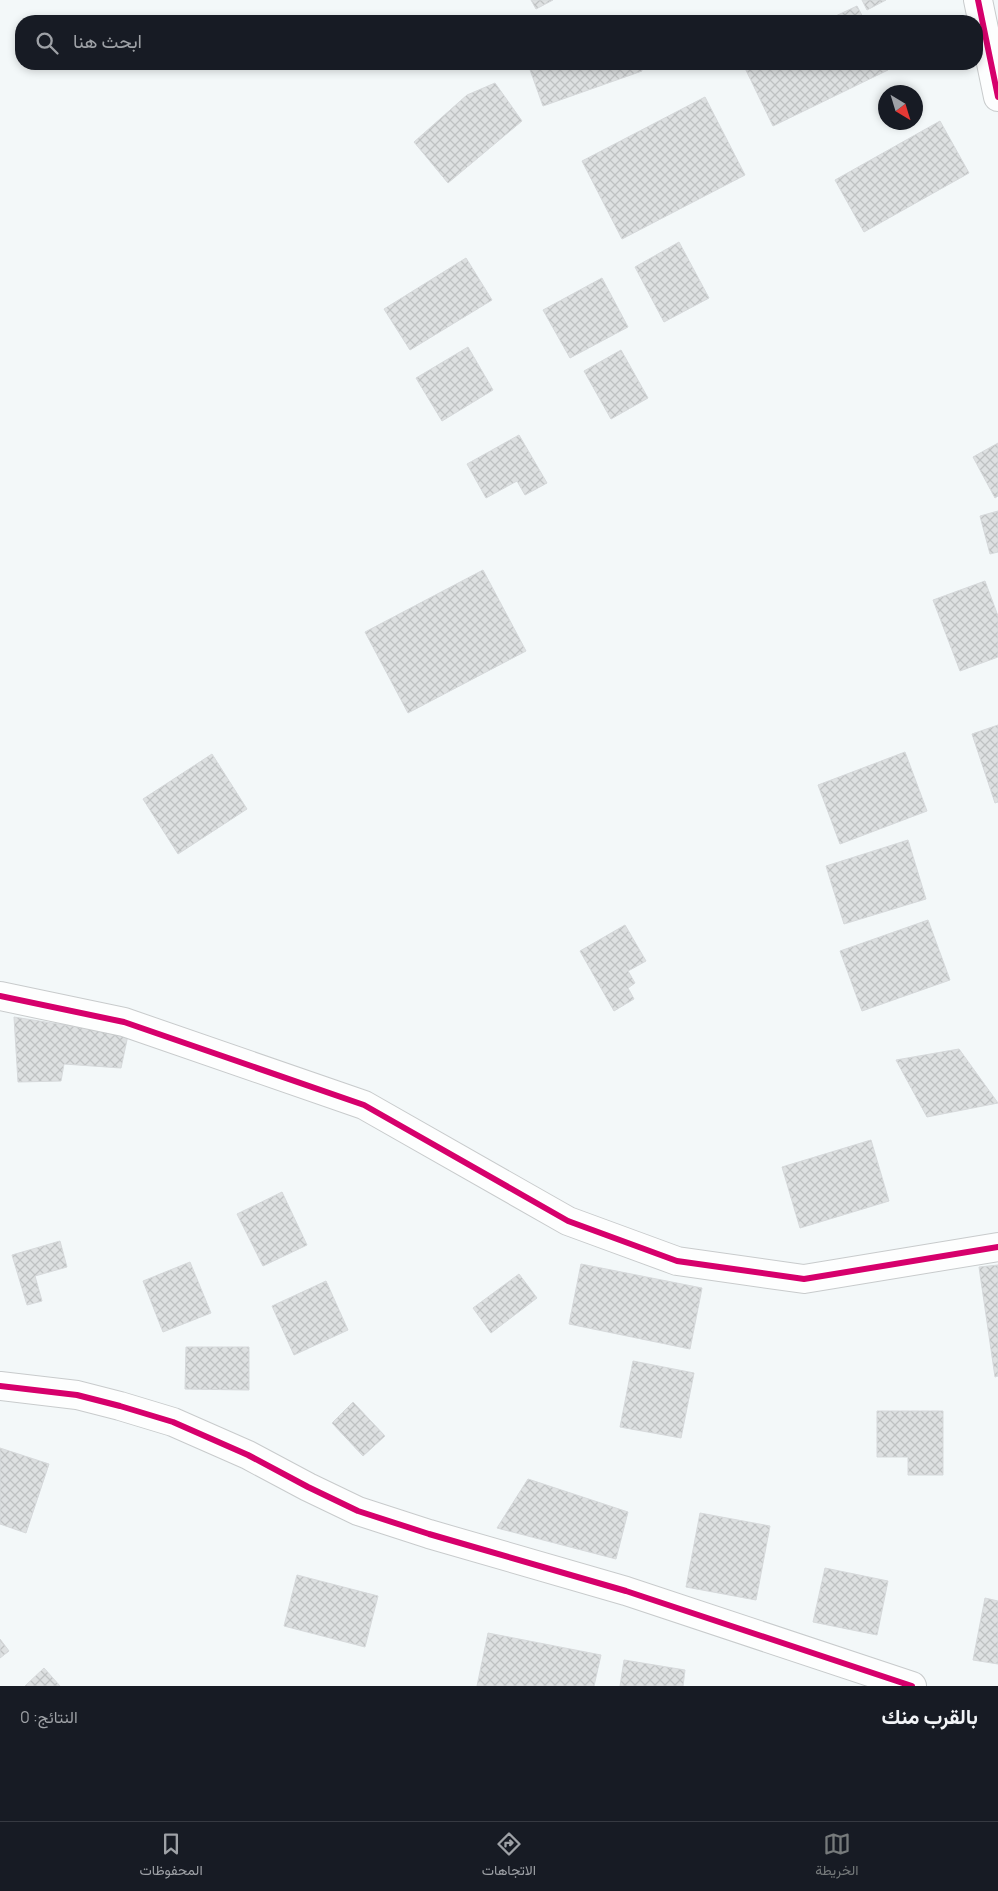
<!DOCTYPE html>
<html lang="ar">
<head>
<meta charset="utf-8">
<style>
	:root { --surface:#171b24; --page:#20242c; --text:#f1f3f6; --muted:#9ea1a6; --line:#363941; --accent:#767a7b }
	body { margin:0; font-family:Manrope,Vazirmatn,sans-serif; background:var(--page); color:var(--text); direction:rtl }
	.compass { position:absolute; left:878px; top:85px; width:45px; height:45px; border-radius:50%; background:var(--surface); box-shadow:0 2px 8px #0003; rotate:142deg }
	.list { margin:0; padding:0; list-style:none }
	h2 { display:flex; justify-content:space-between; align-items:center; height:65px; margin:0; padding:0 20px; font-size:21px }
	h2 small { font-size:16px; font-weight:400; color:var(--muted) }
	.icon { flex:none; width:28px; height:28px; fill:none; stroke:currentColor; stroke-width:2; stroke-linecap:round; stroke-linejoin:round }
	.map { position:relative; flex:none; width:998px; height:1686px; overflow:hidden; direction:ltr }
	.search { position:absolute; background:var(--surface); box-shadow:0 2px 8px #0003; left:15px; right:15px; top:15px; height:55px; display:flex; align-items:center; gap:12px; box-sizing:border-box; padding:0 18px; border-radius:20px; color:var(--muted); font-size:19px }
	.sheet { height:135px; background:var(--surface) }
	nav { display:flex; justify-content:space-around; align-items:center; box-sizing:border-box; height:70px; border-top:1px solid var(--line); background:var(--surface); font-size:14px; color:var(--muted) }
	nav a { display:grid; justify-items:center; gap:2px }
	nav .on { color:var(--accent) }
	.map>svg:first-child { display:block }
</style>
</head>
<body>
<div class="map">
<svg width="998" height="1686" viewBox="0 0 998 1686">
	<defs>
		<pattern id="building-cross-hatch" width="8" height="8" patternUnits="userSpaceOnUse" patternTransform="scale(1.25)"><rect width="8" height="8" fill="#dde0e1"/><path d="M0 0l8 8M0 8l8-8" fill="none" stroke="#bec1c2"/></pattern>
	</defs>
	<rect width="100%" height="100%" fill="#f3f8f9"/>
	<g fill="url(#building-cross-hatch)" stroke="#d6d9db">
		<polygon points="531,0 553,0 536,9"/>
		<polygon points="862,0 886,0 867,10"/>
		<polygon points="857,6 865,21 825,21"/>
		<polygon points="528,64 640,64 642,71 543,106"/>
		<polygon points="743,64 885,64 888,70 773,126"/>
		<polygon points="495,83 522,121 448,183 414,142 467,95"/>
		<polygon points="705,97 745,175 622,239 582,161"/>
		<polygon points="940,121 969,173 864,232 835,180"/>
		<polygon points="679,242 709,298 664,322 635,267"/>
		<polygon points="466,258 492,300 410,350 384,309"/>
		<polygon points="602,278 628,327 570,358 543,310"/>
		<polygon points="468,347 493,390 442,421 416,378"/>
		<polygon points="621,350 648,398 611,419 584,371"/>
		<polygon points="519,435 547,483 525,495 517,481 486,498 467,464"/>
		<polygon points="998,443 998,496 995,498 973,457"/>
		<polygon points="998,511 998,552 990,554 980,516"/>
		<polygon points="483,570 526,651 408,713 365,632"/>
		<polygon points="985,581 998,616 998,657 960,671 933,600"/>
		<polygon points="998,725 998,802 995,803 972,734"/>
		<polygon points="905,752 927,811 840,844 818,785"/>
		<polygon points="212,754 247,809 178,854 143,799"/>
		<polygon points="908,840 926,899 844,924 826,866"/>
		<polygon points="928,920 950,980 862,1011 840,951"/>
		<polygon points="625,925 646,961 628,971 635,983 628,988 634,999 614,1011 580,951"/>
		<polygon points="14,1017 128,1035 121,1068 64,1064 61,1081 18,1082"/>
		<polygon points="959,1049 998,1103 927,1117 896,1060"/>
		<polygon points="871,1140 889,1201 800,1228 782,1167"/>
		<polygon points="282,1192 307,1245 263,1266 237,1214"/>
		<polygon points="60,1241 67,1267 35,1276 42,1301 27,1305 12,1255"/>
		<polygon points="190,1262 211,1313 163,1332 143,1281"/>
		<polygon points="581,1264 702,1288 690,1349 569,1324"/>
		<polygon points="998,1265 998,1376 995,1377 979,1267"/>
		<polygon points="519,1274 537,1298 491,1333 473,1308"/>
		<polygon points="326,1281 348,1330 294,1355 272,1306"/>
		<polygon points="186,1347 249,1347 249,1390 185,1389"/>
		<polygon points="633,1361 694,1373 681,1438 620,1427"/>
		<polygon points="353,1402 385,1436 363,1456 332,1423"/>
		<polygon points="877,1411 943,1411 943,1475 908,1475 908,1457 877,1457"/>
		<polygon points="0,1448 49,1464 26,1533 0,1524"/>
		<polygon points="528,1479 628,1512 616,1559 497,1528"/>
		<polygon points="700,1513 770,1526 756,1600 686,1587"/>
		<polygon points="825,1568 888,1581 877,1635 813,1622"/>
		<polygon points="297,1575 378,1596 365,1647 284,1626"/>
		<polygon points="985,1598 998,1601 998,1664 973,1660"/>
		<polygon points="488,1633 601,1655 594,1686 477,1686"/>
		<polygon points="0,1639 9,1651 0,1658"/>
		<polygon points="624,1660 685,1670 683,1686 620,1686"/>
		<polygon points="44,1668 60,1686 25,1686"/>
	</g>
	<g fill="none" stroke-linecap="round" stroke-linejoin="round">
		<defs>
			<g id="minor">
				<polyline points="978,0 998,97"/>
				<polyline points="0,996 124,1022 364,1105 568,1221 677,1261 804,1279 998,1247"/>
				<polyline points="0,1386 77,1395 120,1406 173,1422 248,1455 308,1487 358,1511 429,1534 626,1591 912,1686"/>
			</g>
		</defs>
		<use href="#minor" stroke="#c8cbcc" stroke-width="30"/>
		<use href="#minor" stroke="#fdfefe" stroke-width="28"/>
		<defs>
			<g id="cycleway">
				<polyline points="978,0 998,97"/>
				<polyline points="0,996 124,1022 364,1105 568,1221 677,1261 804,1279 998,1247"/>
				<polyline points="0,1386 77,1395 120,1406 173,1422 248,1455 308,1487 358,1511 429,1534 626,1591 912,1686"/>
			</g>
		</defs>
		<use href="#cycleway" stroke="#fff" stroke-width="9"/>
		<use href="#cycleway" stroke="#d6006c" stroke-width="6"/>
	</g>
</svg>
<svg class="compass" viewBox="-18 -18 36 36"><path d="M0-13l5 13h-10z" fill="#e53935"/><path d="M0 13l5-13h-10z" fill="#9ea1a6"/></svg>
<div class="search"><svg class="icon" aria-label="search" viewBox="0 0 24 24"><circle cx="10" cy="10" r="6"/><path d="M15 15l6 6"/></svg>ابحث هنا</div>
</div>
<section class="sheet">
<h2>بالقرب منك<small>النتائج: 0</small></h2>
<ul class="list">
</ul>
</section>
<nav>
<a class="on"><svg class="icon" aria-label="map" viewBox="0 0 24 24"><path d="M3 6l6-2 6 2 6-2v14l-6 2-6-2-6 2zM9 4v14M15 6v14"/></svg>الخريطة</a>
<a><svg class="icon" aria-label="directions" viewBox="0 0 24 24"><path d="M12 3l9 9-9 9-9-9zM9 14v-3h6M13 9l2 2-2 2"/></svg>الاتجاهات</a>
<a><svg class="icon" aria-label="saved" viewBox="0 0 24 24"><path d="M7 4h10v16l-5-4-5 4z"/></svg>المحفوظات</a>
</nav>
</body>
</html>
